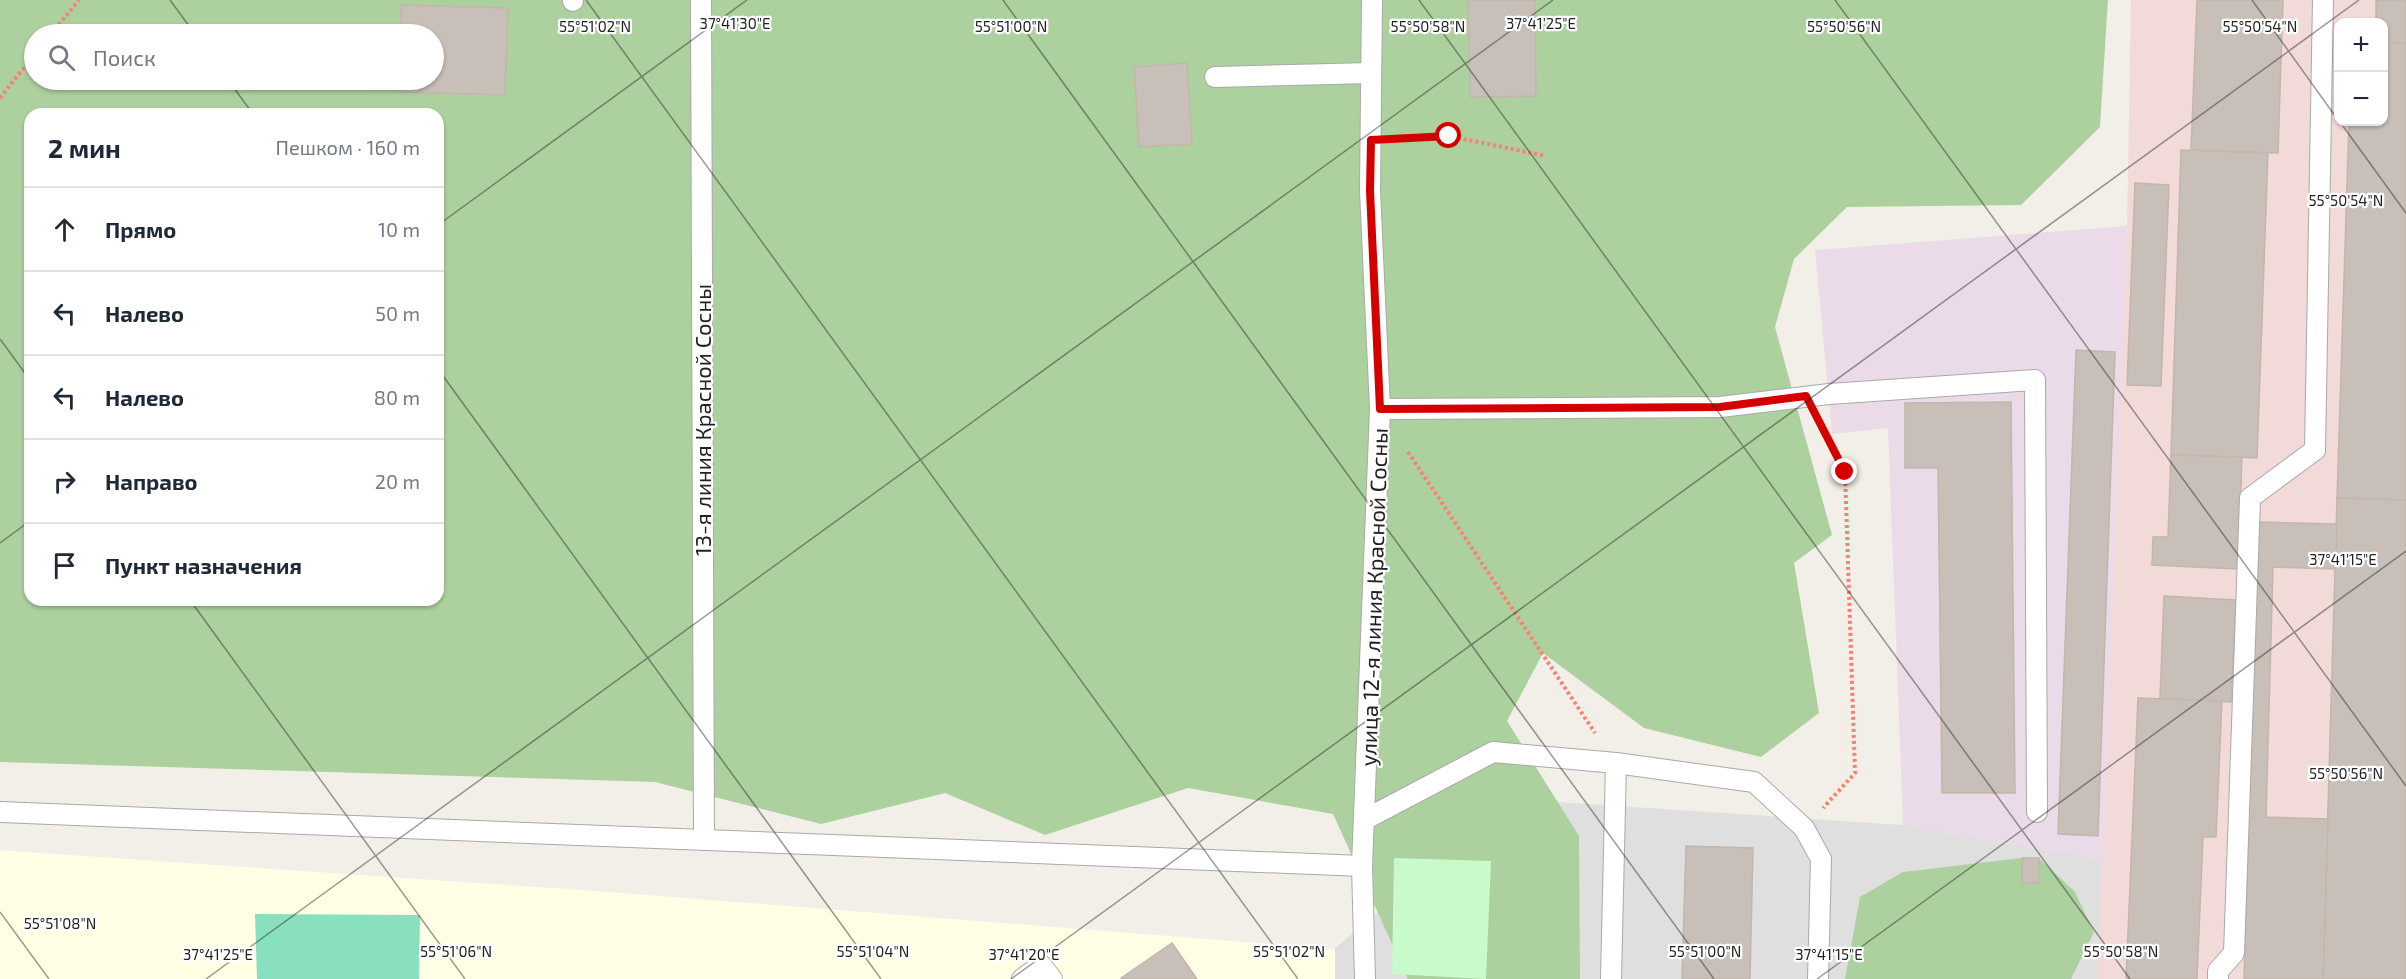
<!DOCTYPE html>
<html lang="ru">
<head>
<meta charset="utf-8">
<style>
	:root { --surface:#fff; --page:#f2f2f3; --text:#1f2937; --muted:#747a83; --line:#e0e1e3 }
	body { margin:0; font-family:"Exo 2",sans-serif; background:var(--page); color:var(--text) }
	.controls { position:absolute; right:18px; top:18px; display:grid; overflow:hidden; border-radius:12px; box-shadow:0 2px 4px #0004 }
	.controls button { width:54px; height:54px; display:grid; place-items:center; padding:0; border:0; border-bottom:2px solid var(--line); background:var(--surface); color:var(--text); font:30px sans-serif }
	.stop { position:absolute; width:18px; height:18px; margin:-14px; border:4px solid #d40000; border-radius:50%; background:#fff }
	.stop.end { background:#d40000; border-color:#fff; box-shadow:0 2px 6px #0008 }
	.list { margin:0; padding:0; list-style:none }
	h2 { display:flex; justify-content:space-between; align-items:center; height:78px; margin:0; padding:0 24px; font-size:26px }
	h2 small { font-size:20px; font-weight:400; color:var(--muted) }
	.list li { display:grid; grid-template-columns:39px 1fr auto; gap:18px; align-items:center; box-sizing:border-box; height:84px; padding:0 24px; border-top:2px solid var(--line) }
	.list b { display:block; font-size:22px; white-space:nowrap }
	.list em { font-size:20px; font-style:normal; color:var(--muted) }
	.icon { flex:none; width:33px; height:33px; fill:none; stroke:currentColor; stroke-width:2; stroke-linecap:round; stroke-linejoin:round }
	.map { position:relative; flex:none; width:2406px; height:979px; overflow:hidden }
	.search { position:absolute; background:var(--surface); box-shadow:0 2px 4px #0004; left:24px; top:24px; width:420px; height:66px; display:flex; align-items:center; gap:15px; box-sizing:border-box; padding:0 21px; border-radius:33px; color:var(--muted); font-size:22px }
	.panel { position:absolute; background:var(--surface); box-shadow:0 2px 4px #0004; left:24px; top:108px; width:420px; height:498px; border-radius:18px }
	.map>svg:first-child { display:block }
</style>
</head>
<body>
<div class="map">
<svg width="2406" height="979" viewBox="0 0 2406 979">
	<rect width="100%" height="100%" fill="#f2efe9"/>
	<polygon fill="#e0dfdf" points="1513,799 1903,825 2103,860 2097,979 0,979 0,850 612,892 1334,949"/>
	<path fill="#f2dad9" fill-rule="evenodd" d="M2131 0H2406V979H2097L2127 226ZM2338 22H2384V122H2338Z"/>
	<polygon fill="#ebdbe8" points="2127,226 2103,860 1903,825 1888,428 1832,434 1815,250"/>
	<polygon fill="#ffffe5" points="0,850 612,892 1335,949 1335,979 0,979"/>
	<g fill="#add19e" fill-rule="evenodd">
		<path d="M0 0H2108L2100 127 2021 205 1847 207 1794 259 1775 327 1832 535 1794 563 1819 713 1761 757 1644 728 1543 653 1507 721 1579 836 1580 979H1408L1333 814 1188 788 1045 835 945 793 821 824 655 782 0 762ZM34 34H434V80H34ZM30 114H438V600H30Z"/>
		<polygon points="2022,858 2039,858 2075,892 2094,932 2071,979 1845,979 1860,897 1903,872"/>
	</g>
	<polygon fill="#c8facc" points="1394,858 1491,861 1486,979 1392,974"/>
	<polygon fill="#88e0be" points="255,914 420,915 419,979 257,979"/>
	<g fill="#c7bfb8" stroke="#c4b6ab" stroke-width="1.5">
		<polygon points="1468,0 1535,0 1536,96 1470,97"/>
		<polygon points="2197,0 2283,0 2278,153 2191,150"/>
		<polygon points="2376,0 2406,0 2406,43 2384,42 2384,22 2376,22"/>
		<polygon points="401,5 508,8 505,95 399,92 399,80 434,80 434,34 401,34"/>
		<polygon points="2384,42 2406,43 2406,500 2337,498 2349,122 2384,122"/>
		<polygon points="1187,63 1192,144 1139,147 1134,67"/>
		<polygon points="2181,150 2268,153 2257,458 2171,455"/>
		<polygon points="2135,183 2169,185 2161,386 2127,385"/>
		<polygon points="2076,350 2115,352 2098,836 2058,834"/>
		<polygon points="2011,402 2015,793 1942,793 1938,468 1905,468 1905,403"/>
		<polygon points="2171,455 2242,457 2238,569 2152,565 2153,537 2168,537"/>
		<polygon points="2337,498 2406,500 2406,979 2323,979"/>
		<polygon points="2257,522 2337,524 2336,569 2273,567 2266,817 2328,819 2323,979 2244,979"/>
		<polygon points="2164,596 2236,600 2231,702 2160,699"/>
		<polygon points="2138,698 2222,701 2216,837 2203,837 2197,979 2126,979"/>
		<polygon points="1686,846 1753,848 1750,979 1682,979"/>
		<rect x="2022" y="858" width="17" height="25"/>
		<polygon points="1172,943 1197,979 1122,979 1121,978"/>
	</g>
	<g fill="none" stroke-linecap="round" stroke-linejoin="round">
		<defs>
			<g id="lane">
				<polyline points="701,0 704,840"/>
				<polyline points="573,1 573,0"/>
				<polyline points="1215,77 1371,73"/>
				<polyline points="1380,409 1720,407 1829,394 2035,380 2037,812"/>
				<polyline points="1616,763 1754,782 1804,828 1821,859 1818,979"/>
				<polyline points="0,812 1362,866"/>
				<polyline points="1364,820 1493,752 1616,763 1611,979"/>
				<polyline points="1022,979 1041,965 1052,979"/>
				<polyline points="1365,979 1362,866 1380,409 1370,191 1372,0"/>
				<polyline points="2218,979 2218,971 2234,953 2250,498 2315,450 2323,0"/>
			</g>
		</defs>
		<use href="#lane" stroke="#a9a9a9" stroke-width="22"/>
		<g stroke="#fa8072" stroke-width="4" stroke-dasharray="3 3" stroke-linecap="butt">
			<polyline points="51,34 79,0"/>
			<polyline points="0,98 34,55"/>
			<polyline points="1398,138 1449,136 1546,156"/>
			<polyline points="1820,423 1845,472 1855,773 1823,808"/>
			<polyline points="1408,452 1595,733"/>
		</g>
		<use href="#lane" stroke="#fff" stroke-width="20"/>
	</g>
	<g fill="none" stroke-linecap="round" stroke-linejoin="round">
		<polyline stroke="#d40000" stroke-width="8" points="1449,136 1371,140 1370,191 1380,409 1720,407 1806,396 1845,472"/>
	</g>
	<path fill="none" stroke="#222" stroke-width="1.5" stroke-opacity="0.45" d="M170 0 195 34M586 0 1298 979M1003 0 1714 979M1419 0 2130 979M1835 0 2406 786M2252 0 2338 120M228 80 253 114M2340 122 2406 213M438 225 747 0M0 339 30 380M438 369 881 979M0 543 30 521M190 600 465 979M0 912 49 979M206 979 1553 0M1011 979 2359 0M1817 979 2406 551"/>
	<g text-anchor="middle" dominant-baseline="central" stroke-width="4.5" stroke-linejoin="round" paint-order="stroke">
		<g font-size="22" fill="#222" stroke="#fff">
			<text transform="translate(702 420) rotate(-90)">13-я линия Красной Сосны</text>
			<text transform="translate(1373 597) rotate(-88)">улица 12-я линия Красной Сосны</text>
		</g>
	</g>
	<g font-size="15" text-anchor="middle" fill="#222" stroke="#fff" stroke-width="4.5" stroke-linejoin="round" paint-order="stroke">
		<text x="735" y="29">37°41'30"E</text>
		<text x="1541" y="29">37°41'25"E</text>
		<text x="595" y="32">55°51'02"N</text>
		<text x="1011" y="32">55°51'00"N</text>
		<text x="1428" y="32">55°50'58"N</text>
		<text x="1844" y="32">55°50'56"N</text>
		<text x="2260" y="32">55°50'54"N</text>
		<text x="2346" y="206">55°50'54"N</text>
		<text x="2343" y="565">37°41'15"E</text>
		<text x="2346" y="779">55°50'56"N</text>
		<text x="60" y="929">55°51'08"N</text>
		<text x="456" y="957">55°51'06"N</text>
		<text x="873" y="957">55°51'04"N</text>
		<text x="1289" y="957">55°51'02"N</text>
		<text x="1705" y="957">55°51'00"N</text>
		<text x="2121" y="957">55°50'58"N</text>
		<text x="218" y="960">37°41'25"E</text>
		<text x="1024" y="960">37°41'20"E</text>
		<text x="1829" y="960">37°41'15"E</text>
	</g>
</svg>
<div class="controls">
<button>+</button>
<button>−</button>
</div>
<div class="stop" style="left:1449px;top:136px"></div>
<div class="stop end" style="left:1845px;top:472px"></div>
<div class="search"><svg class="icon" aria-label="search" viewBox="0 0 24 24"><circle cx="10" cy="10" r="6"/><path d="M15 15l6 6"/></svg>Поиск</div>
<section class="panel">
<h2>2 мин<small>Пешком · 160 m</small></h2>
<ul class="list">
<li><svg class="icon" aria-label="ahead" viewBox="0 0 24 24"><path d="M12 20V5M6 11l6-6 6 6"/></svg><div><b>Прямо</b></div><em>10 m</em></li>
<li><svg class="icon" aria-label="left" viewBox="0 0 24 24"><path d="M17 20v-9H6M10 6l-5 5 5 5"/></svg><div><b>Налево</b></div><em>50 m</em></li>
<li><svg class="icon" aria-label="left" viewBox="0 0 24 24"><path d="M17 20v-9H6M10 6l-5 5 5 5"/></svg><div><b>Налево</b></div><em>80 m</em></li>
<li><svg class="icon" aria-label="right" viewBox="0 0 24 24"><path d="M7 20v-9h11M14 6l5 5-5 5"/></svg><div><b>Направо</b></div><em>20 m</em></li>
<li><svg class="icon" aria-label="arrive" viewBox="0 0 24 24"><path d="M6 21V4h12l-3 4 3 4H6"/></svg><div><b>Пункт назначения</b></div></li>
</ul>
</section>
</div>
</body>
</html>
